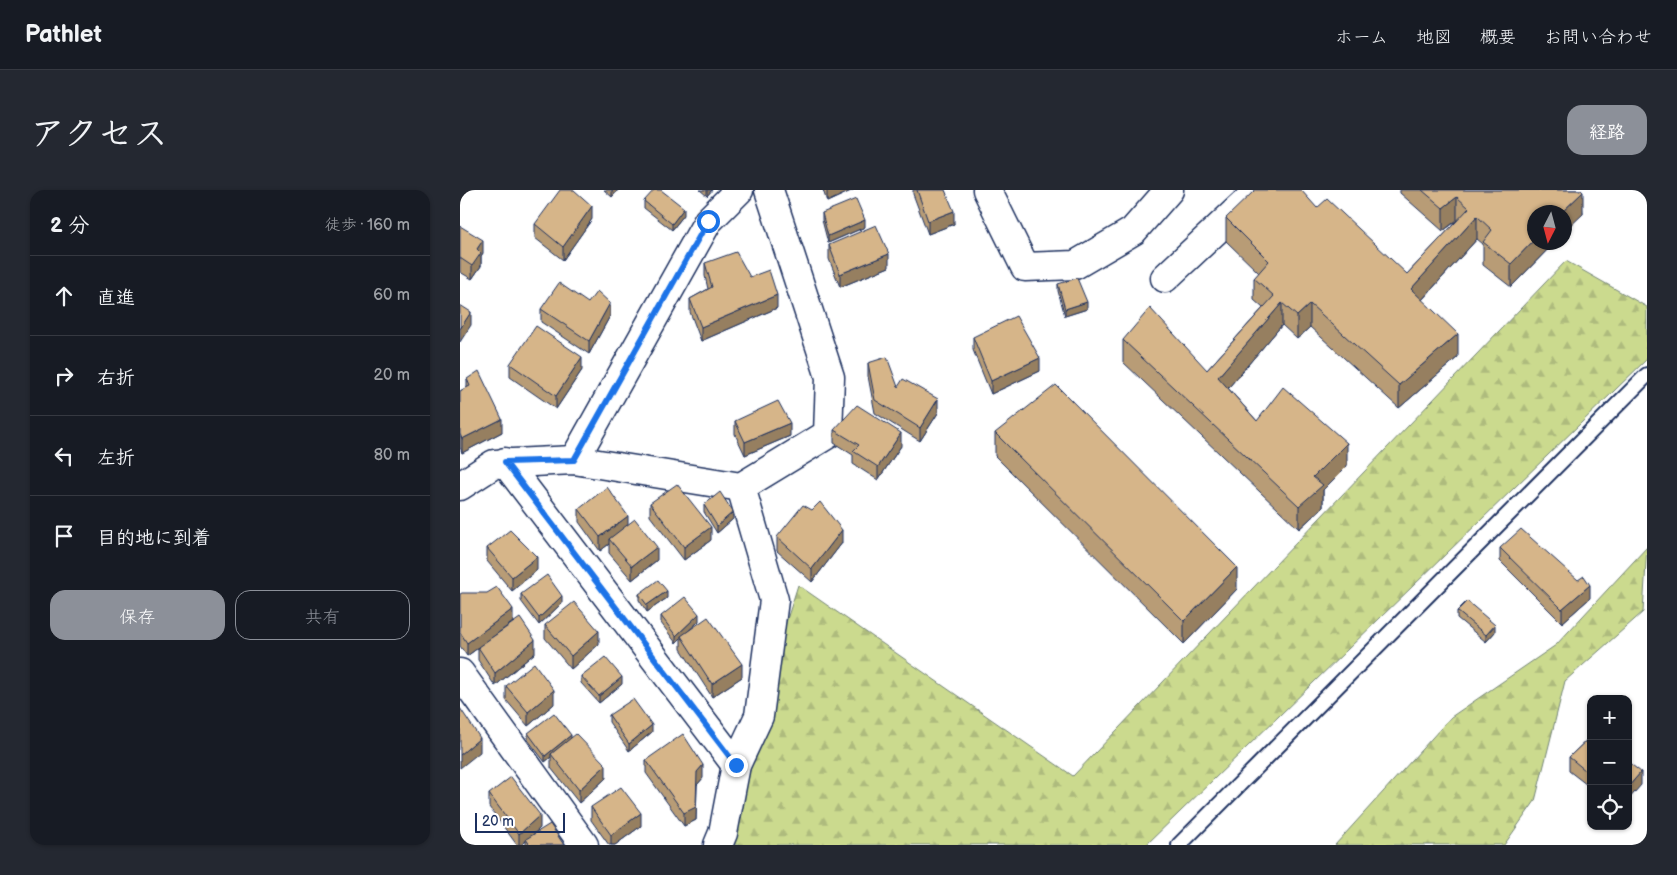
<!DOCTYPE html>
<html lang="ja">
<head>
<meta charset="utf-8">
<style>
	:root { --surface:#171b24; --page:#242831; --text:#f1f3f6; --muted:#9ea1a6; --line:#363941; --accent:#8c9099 }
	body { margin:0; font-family:"Balsamiq Sans","Klee One",sans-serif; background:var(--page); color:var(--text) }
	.controls { position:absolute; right:15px; bottom:15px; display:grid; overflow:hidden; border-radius:10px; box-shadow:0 1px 4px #0004 }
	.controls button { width:45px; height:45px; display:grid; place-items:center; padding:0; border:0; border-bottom:1px solid var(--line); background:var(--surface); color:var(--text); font:25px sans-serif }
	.compass { position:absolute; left:1067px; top:15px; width:45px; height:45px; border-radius:50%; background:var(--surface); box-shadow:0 1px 4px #0004; rotate:186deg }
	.scale { position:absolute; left:15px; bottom:12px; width:90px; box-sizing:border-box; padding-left:5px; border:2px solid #1b2f5e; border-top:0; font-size:14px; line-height:18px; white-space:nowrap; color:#1b2f5e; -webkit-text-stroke:4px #fff; paint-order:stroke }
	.stop { position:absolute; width:15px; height:15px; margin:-11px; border:4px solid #1a73e8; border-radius:50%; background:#fff }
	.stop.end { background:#1a73e8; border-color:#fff; box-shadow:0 1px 5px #0008 }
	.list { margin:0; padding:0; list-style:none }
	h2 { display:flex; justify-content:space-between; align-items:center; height:65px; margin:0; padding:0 20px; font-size:21px }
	h2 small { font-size:16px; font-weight:400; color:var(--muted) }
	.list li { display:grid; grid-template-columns:32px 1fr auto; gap:15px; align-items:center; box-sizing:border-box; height:80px; padding:0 20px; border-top:1px solid var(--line) }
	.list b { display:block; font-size:19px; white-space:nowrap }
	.list em { font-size:16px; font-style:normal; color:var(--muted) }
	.actions { display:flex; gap:10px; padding:15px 20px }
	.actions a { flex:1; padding:11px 0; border:1px solid var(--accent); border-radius:15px; text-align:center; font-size:18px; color:var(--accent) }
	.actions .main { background:var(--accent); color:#fff }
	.icon { flex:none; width:28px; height:28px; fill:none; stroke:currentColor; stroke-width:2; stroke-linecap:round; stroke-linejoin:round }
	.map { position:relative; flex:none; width:1187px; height:655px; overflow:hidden; border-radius:15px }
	header { display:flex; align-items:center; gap:30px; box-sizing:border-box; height:70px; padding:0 25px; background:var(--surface); border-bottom:1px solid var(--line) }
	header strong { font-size:24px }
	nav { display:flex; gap:28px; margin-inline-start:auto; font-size:18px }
	.intro { display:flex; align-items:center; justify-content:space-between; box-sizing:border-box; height:120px; padding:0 30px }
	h1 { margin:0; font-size:35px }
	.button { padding:12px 22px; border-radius:15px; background:var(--accent); color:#fff; font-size:18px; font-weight:700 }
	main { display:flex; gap:30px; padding:0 30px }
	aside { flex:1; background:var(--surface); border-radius:15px; box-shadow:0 1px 4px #0004 }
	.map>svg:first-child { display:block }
</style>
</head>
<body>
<header>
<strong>Pathlet</strong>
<nav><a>ホーム</a><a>地図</a><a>概要</a><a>お問い合わせ</a></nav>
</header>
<div class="intro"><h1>アクセス</h1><a class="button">経路</a></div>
<main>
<aside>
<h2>2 分<small>徒歩 · 160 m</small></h2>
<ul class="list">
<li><svg class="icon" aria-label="ahead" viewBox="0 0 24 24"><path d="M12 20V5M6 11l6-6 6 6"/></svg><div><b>直進</b></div><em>60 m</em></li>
<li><svg class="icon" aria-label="right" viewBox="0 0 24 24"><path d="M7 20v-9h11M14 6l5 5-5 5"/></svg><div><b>右折</b></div><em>20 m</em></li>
<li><svg class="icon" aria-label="left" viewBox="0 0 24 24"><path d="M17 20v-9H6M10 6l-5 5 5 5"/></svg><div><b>左折</b></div><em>80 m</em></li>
<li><svg class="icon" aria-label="arrive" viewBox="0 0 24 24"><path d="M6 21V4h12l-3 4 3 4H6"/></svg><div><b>目的地に到着</b></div></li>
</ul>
<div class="actions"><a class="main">保存</a><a>共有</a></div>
</aside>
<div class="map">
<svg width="1187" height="655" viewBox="0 0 1187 655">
	<defs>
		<pattern id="forest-firs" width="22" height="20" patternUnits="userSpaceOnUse" patternTransform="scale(1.25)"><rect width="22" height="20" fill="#cbda8e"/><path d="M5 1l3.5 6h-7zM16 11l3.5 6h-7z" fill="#aebb7d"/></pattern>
	</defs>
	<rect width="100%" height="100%" fill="#fff"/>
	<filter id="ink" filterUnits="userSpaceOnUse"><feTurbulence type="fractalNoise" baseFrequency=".02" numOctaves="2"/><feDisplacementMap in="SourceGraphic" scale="10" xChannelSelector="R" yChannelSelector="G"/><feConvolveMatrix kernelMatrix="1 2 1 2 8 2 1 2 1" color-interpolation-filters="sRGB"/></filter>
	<g filter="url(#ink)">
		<g fill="url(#forest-firs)" stroke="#738476">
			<polygon points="1106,71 1187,117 1187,169 686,655 255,655 338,395 613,586"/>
			<polygon points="1187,357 1183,422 1105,491 1075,611 1044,655 875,655 991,527 1096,455"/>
		</g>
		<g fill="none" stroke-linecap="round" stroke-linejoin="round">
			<defs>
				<polyline id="service" points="719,655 1187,185"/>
				<g id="minor">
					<polyline points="527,0 565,77 615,75 673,41 709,0"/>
					<polyline points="705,88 799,0"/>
					<polyline points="114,270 248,31 279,0"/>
					<polyline points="45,272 276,575"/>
					<polyline points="0,296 34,274 114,270 281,297 368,244 370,187 309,0"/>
					<polyline points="0,483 124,655"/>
					<polyline points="258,655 263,643 276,575 299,526 314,410 281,297"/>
				</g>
			</defs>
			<use href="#service" stroke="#1b2f5e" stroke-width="18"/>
			<use href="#minor" stroke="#1b2f5e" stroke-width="31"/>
			<use href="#service" stroke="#fff" stroke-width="14"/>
			<use href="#minor" stroke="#fff" stroke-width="28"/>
		</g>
		<g fill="#b89c76" stroke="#1b2f5e">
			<polygon points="144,0 158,0 152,7"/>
			<polygon points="240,0 252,0 247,6"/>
			<polygon points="363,0 393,0 367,12"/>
			<polygon points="453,0 485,0 494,34 468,44 453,4"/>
			<polygon points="940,0 1121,0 1123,24 1074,52 1095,52 1051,97 1023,75 1023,54 1017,49 962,110 998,167 939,218 850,137 837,149 822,135 768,198 797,231 887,276 863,300 863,317 839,339 663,172 663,150 747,180 803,118 794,110 794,88 799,83 766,51 766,28 857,18 947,84 998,30 983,41 940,3"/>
			<polygon points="184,11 224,25 212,40 184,18"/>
			<polygon points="362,23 405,37 368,53 362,30"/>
			<polygon points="132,29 103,70 75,48 75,34"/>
			<polygon points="0,36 23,63 21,66 21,76 12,89 0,82"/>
			<polygon points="369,55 429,77 380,97 369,69"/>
			<polygon points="245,73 317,118 241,151 230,122 230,109 248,99 245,86"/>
			<polygon points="598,94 627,119 605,126 598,101"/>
			<polygon points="81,119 150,126 129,164 81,132"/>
			<polygon points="513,147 580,181 531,204 513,160"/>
			<polygon points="408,173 438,197 478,223 460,251 415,223 408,186"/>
			<polygon points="50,174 122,180 96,219 50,187"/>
			<polygon points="7,189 42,242 2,263 0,257 0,201 7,197"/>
			<polygon points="275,231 330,246 285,265 275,244"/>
			<polygon points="374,240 441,256 418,290 393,274 393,265 374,253"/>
			<polygon points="535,243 777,399 724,454 535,266"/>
			<polygon points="190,313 251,350 224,370 190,326"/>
			<polygon points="244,315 273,329 257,343 244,322"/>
			<polygon points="119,319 168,335 197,370 172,390 149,363 149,354 140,361 119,332"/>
			<polygon points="317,347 382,353 352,392 317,361"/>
			<polygon points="27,358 77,380 52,401 27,371"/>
			<polygon points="1040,358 1130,408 1102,433 1040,371"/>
			<polygon points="0,404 53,432 30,449 75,463 35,496 18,470 18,458 7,466 0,456"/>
			<polygon points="61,404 102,413 79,435 61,411"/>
			<polygon points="179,404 207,408 187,422 179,410"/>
			<polygon points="997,421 1035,442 1026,452 997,428"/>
			<polygon points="201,426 239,431 229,440 282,487 252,507 221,459 221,448 216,453 201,433"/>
			<polygon points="85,435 139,454 111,479 85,448"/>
			<polygon points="121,486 162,494 139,513 121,493"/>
			<polygon points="46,496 94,514 68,536 46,510"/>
			<polygon points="149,525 192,542 169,561 149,532"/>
			<polygon points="68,543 111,548 146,588 119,613 91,578 91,567 85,572 68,550"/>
			<polygon points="1131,546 1131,598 1109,581 1109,567"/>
			<polygon points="186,570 243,588 237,595 236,630 224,636 186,583"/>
			<polygon points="29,604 80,638 72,645 104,655 66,655 66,651 61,655 57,655 29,617"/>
			<polygon points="131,617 181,636 155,655 149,655 131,630"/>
		</g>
		<g fill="#967f60" stroke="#1b2f5e">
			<polygon points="152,0 158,0 152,7"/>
			<polygon points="247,0 252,0 247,6"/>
			<polygon points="367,0 393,0 367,12"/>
			<polygon points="1123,2 1123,24 1104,42 1104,22 1102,22"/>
			<polygon points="997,7 997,30 983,41 983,18"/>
			<polygon points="132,16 132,29 103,70 103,57"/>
			<polygon points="224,18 224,25 212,40 212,34"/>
			<polygon points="494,21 494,34 468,44 468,31"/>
			<polygon points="1017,26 1017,49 951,122 951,99"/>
			<polygon points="405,30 405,37 368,53 368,46"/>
			<polygon points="23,50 23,63 21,66 21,76 12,89 12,76 17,59"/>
			<polygon points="1074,50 1074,52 1095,52 1051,97 1051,74"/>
			<polygon points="429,64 429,77 380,97 380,84"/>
			<polygon points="317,105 317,118 241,151 241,137"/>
			<polygon points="627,112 627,119 605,126 605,119"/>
			<polygon points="150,113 150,126 129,164 129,151"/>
			<polygon points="822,113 822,135 758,210 758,187"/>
			<polygon points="850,114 850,137 837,149 837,126"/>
			<polygon points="11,122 11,135 0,152 0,139"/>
			<polygon points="998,144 998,167 939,218 939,195"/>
			<polygon points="122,167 122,180 96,219 96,206"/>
			<polygon points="580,168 580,181 531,204 531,191"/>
			<polygon points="478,209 478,223 460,251 460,238"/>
			<polygon points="42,229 42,242 2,263 2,249"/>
			<polygon points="330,233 330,246 285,265 285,252"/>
			<polygon points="441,243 441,256 418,290 418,277"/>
			<polygon points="887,253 887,276 863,300 863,317 839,339 839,316 853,287"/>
			<polygon points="273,322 273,329 257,343 257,336"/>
			<polygon points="168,326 168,339 149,349 149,354 140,361 140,347"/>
			<polygon points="251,337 251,350 224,370 224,357"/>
			<polygon points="382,340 382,353 352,392 352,379"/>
			<polygon points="197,357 197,370 172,390 172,376"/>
			<polygon points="77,367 77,380 52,401 52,387"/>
			<polygon points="777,377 777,399 724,454 724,431"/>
			<polygon points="1130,395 1130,408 1102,433 1102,419"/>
			<polygon points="207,401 207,408 187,422 187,415"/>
			<polygon points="102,406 102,413 79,435 79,428"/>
			<polygon points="53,419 53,432 7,466 7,453"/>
			<polygon points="239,424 239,431 222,447 221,446 221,448 216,453 216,446"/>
			<polygon points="1035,435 1035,442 1026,452 1026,445"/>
			<polygon points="139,441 139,454 111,479 111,466"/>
			<polygon points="75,450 75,463 35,496 35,483"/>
			<polygon points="282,474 282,487 252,507 252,494"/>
			<polygon points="162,487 162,494 139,513 139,506"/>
			<polygon points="94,500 94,514 68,536 68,522"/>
			<polygon points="192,535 192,542 169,561 169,554"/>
			<polygon points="111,545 111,552 91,564 91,567 85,572 85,566"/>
			<polygon points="20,548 20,562 0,578 0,565"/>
			<polygon points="146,575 146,588 119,613 119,600"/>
			<polygon points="243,575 243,588 237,595 236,630 224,636 224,623 237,582"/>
			<polygon points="1181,582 1181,595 1168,610 1168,597"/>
			<polygon points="181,623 181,636 155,655 151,655 151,645"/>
			<polygon points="80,625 80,638 67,650 66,649 66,651 61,655 59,655 59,644"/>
		</g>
		<g fill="#d6b589" stroke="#1b2f5e">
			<polygon points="100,0 114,0 132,16 103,57 75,34"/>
			<polygon points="194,0 201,0 224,18 212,34 184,11"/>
			<polygon points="457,0 485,0 494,21 468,31"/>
			<polygon points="795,0 841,0 857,18 867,9 947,84 1009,18 997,7 983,18 962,0 1121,0 1123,2 1102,22 1074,22 1074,50 1051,74 1023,52 1032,40 1017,26 951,99 998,144 939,195 850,114 837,126 822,113 758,187 797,231 823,197 887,253 853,287 863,295 839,316 663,150 690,118 747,180 814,106 794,88 809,71 766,28"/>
			<polygon points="396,9 405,30 368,46 362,23"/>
			<polygon points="416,35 429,64 380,84 369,55"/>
			<polygon points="0,36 23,50 17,59 21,63 12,76 0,68"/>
			<polygon points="276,62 290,87 309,80 317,105 241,137 230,109 252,97 245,73"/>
			<polygon points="617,88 627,112 605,119 598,94"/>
			<polygon points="99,93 128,113 137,101 150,113 129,151 81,119"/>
			<polygon points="0,115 11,122 0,139"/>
			<polygon points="556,126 580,168 531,191 513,147"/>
			<polygon points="76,136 122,167 96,206 50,174"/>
			<polygon points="427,167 438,197 443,189 478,209 460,238 415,210 408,173"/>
			<polygon points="19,181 42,229 2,249 0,244 0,201 10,196 7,189"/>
			<polygon points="596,195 777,377 724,431 535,243"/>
			<polygon points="318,211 330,233 285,252 275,231"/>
			<polygon points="397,215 441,243 418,277 393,261 399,255 374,240"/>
			<polygon points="217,294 251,337 224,357 190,313"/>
			<polygon points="147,297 168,326 140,347 119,319"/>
			<polygon points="260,302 273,322 257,336 244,315"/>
			<polygon points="360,312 382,340 352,379 317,347 343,315 352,320"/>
			<polygon points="175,329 197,357 172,376 149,349"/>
			<polygon points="1061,339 1118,390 1124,386 1130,395 1102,419 1040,358"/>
			<polygon points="50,340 77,367 52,387 27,358"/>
			<polygon points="87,385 102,406 79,428 61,404"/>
			<polygon points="198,390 207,401 187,415 179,404"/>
			<polygon points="37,397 53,419 7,453 0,442 0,404 2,403 27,403"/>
			<polygon points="225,407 239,424 216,446 201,426"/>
			<polygon points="1007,411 1035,435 1026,445 997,421"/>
			<polygon points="114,412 139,441 111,466 85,435"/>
			<polygon points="248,427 282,474 252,494 221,446"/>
			<polygon points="60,428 75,450 35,483 18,457"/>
			<polygon points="145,467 162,487 139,506 121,486"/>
			<polygon points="74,473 94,500 68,522 46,496"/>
			<polygon points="173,509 192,535 169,554 149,525"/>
			<polygon points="0,518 20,548 0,565"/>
			<polygon points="94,523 111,545 85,566 68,543"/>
			<polygon points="116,544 146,575 119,600 91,564"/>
			<polygon points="223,544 243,575 237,582 236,617 224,623 186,570"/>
			<polygon points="1131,546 1131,585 1109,567"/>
			<polygon points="1168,572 1181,582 1168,597"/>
			<polygon points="51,587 80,625 59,644 29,604"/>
			<polygon points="161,597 181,623 151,645 131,617"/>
			<polygon points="90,634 104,655 70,655 66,649"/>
		</g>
	</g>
	<g fill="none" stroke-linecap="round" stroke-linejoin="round" filter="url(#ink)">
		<polyline stroke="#1a73e8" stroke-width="6" points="248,31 114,270 45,272 276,575"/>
	</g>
</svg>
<div class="controls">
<button>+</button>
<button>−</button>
<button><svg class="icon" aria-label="locate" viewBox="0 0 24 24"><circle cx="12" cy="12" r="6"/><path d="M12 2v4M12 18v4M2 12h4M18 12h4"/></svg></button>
</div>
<svg class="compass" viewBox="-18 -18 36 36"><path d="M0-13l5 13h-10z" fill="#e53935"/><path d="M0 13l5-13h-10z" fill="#9ea1a6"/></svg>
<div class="scale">20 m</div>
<div class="stop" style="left:248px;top:31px"></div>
<div class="stop end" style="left:276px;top:575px"></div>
</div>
</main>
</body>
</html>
